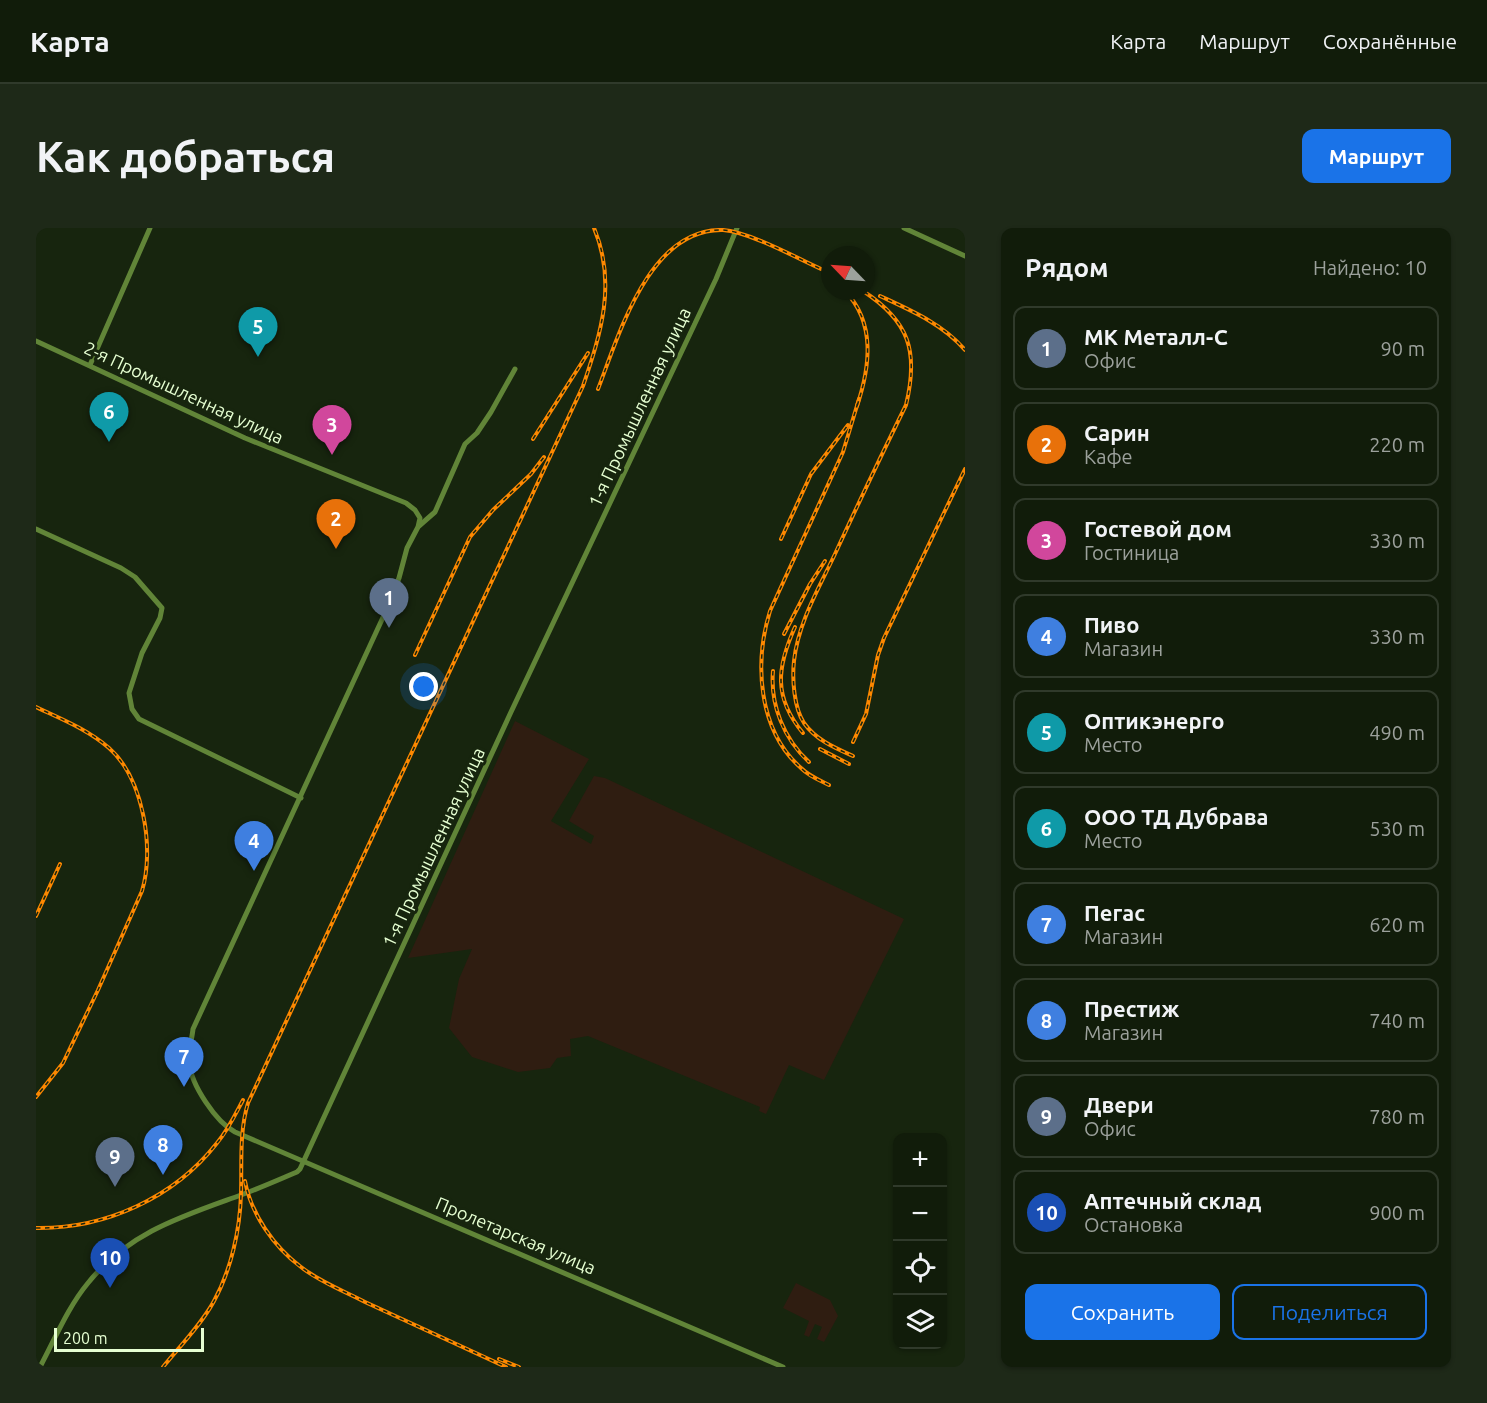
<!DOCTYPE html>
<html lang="ru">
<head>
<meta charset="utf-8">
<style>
	:root { --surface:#111c0a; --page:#1e2918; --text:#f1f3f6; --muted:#9ca19c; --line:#303a2b; --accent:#1a73e8 }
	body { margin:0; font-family:Ubuntu,sans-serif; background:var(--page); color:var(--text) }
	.controls { position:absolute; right:18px; bottom:18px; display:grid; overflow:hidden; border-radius:12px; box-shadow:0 2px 4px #0004 }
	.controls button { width:54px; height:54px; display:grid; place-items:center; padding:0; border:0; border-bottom:2px solid var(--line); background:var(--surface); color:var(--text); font:30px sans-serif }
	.compass { position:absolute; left:785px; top:18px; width:54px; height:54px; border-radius:50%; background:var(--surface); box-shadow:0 2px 4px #0004; rotate:295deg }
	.scale { position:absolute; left:18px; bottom:15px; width:150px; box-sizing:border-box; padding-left:6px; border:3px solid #e6ffd2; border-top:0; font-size:16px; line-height:21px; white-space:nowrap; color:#e6ffd2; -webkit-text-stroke:4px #17250e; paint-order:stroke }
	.you { position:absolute; left:388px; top:459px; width:21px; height:21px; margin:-15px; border:4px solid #fff; border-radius:50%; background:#1a73e8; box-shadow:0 0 0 9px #1a73e833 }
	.badge { display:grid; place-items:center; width:39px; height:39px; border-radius:50%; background:var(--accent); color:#fff; font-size:20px; font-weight:700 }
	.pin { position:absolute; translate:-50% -50px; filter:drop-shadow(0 2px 3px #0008) }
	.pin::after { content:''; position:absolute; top:32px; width:21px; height:18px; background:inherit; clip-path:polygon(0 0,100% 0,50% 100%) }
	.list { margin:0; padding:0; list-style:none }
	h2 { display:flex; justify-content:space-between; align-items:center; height:78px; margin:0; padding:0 24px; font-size:26px }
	h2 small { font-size:20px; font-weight:400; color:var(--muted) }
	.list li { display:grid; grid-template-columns:39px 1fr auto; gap:18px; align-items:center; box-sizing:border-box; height:84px; margin:0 12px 12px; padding:0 12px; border:2px solid var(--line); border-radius:12px }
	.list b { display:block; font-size:22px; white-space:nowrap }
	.list p { margin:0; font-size:20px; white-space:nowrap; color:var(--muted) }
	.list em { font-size:20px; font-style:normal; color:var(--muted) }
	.actions { display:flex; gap:12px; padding:18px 24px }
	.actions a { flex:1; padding:14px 0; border:2px solid var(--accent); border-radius:12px; text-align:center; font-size:21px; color:var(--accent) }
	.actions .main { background:var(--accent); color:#fff }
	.icon { flex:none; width:33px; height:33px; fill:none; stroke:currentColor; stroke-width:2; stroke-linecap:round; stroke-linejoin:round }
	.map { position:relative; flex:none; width:929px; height:1139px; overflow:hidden; border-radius:12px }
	header { display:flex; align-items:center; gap:36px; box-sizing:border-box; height:84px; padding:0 30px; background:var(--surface); border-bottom:2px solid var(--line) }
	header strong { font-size:28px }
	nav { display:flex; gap:33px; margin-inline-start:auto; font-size:21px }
	.intro { display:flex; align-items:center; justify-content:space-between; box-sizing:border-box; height:144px; padding:0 36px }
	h1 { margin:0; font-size:42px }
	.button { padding:15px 27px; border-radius:12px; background:var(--accent); color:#fff; font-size:21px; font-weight:700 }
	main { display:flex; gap:36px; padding:0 36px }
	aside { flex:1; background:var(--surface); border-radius:12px; box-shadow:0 2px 4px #0004 }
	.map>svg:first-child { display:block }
</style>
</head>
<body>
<header>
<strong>Карта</strong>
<nav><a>Карта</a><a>Маршрут</a><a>Сохранённые</a></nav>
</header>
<div class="intro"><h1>Как добраться</h1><a class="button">Маршрут</a></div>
<main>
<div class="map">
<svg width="929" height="1139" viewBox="0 0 929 1139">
	<rect width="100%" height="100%" fill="#17250e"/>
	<g fill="#2f1d11">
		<polygon points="479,493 553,531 515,593 555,616 558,608 533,593 558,548 569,550 868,691 788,852 753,837 730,886 723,883 724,879 552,808 534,811 535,828 521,830 514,840 482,844 436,829 413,800 423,751 436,721 372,730"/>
		<polygon points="760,1055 794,1072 802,1088 788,1114 781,1111 786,1099 779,1096 773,1109 768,1107 773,1093 747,1080"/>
	</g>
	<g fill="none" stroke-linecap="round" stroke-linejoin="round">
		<g stroke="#618538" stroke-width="5">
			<polyline points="868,0 929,28"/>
			<path d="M0 113 209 210 370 275 379 282 384 290 382 299 371 320 363 350 349 385 157 801C156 811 152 824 153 834 155 857 180 894 199 904L747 1139"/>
			<polyline points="54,137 114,0"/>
			<polyline points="383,298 399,284 429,216 441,205 455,184 479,141"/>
			<polyline points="0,301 85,340 99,349 126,380 124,390 106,425 93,465 96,481 103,491 265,570"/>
			<path d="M4 1139C19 1111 32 1079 52 1055 93 1004 147 988 205 967 224 960 242 952 261 944L264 941 475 484 680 51 701 0"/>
		</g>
		<defs>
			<g id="rail">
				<path d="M809 63C840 95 834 139 821 178"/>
				<path d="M844 68C874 82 907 96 929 122"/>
				<path d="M562 161C583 107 613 0 687 2 715 4 766 33 794 45"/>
				<polyline points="497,211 552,125"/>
				<polyline points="745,311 775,246 812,197"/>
				<path d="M759 399C741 439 737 469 767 505"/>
				<polyline points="748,406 774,356 789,333"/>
				<polyline points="379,427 434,309 457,282 495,246 508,229"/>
				<path d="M737 443C734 477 748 511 773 534"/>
				<path d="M0 479C25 491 51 501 73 520 107 550 119 620 106 663L62 762 27 835 0 869"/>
				<polyline points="817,514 830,486 842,427 848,410 929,241"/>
				<polyline points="784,521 813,536"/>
				<path d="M817 528C799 520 780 512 768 495 758 480 756 451 758 433 762 395 783 360 799 326 822 276 846 226 870 177 883 123 873 93 827 63"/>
				<path d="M793 557C783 552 773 548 765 540 722 502 718 435 734 383L807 224 823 171"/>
				<polyline points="0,688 24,636"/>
				<path d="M209 953C215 986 238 1019 265 1039 284 1054 308 1063 329 1074 376 1096 423 1117 470 1139"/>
				<path d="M0 1000C69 1001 138 970 181 915 192 902 199 887 207 872"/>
				<polyline points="463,1131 483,1139"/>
				<path d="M127 1139C144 1118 165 1097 178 1073 195 1042 204 1002 205 966 206 935 203 905 212 875L547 158C565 105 581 55 558 0"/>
			</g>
		</defs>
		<use href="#rail" stroke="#fd8800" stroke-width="4"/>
		<use href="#rail" stroke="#17250e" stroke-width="1.5" stroke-dasharray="4.5" stroke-linecap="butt"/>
	</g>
	<g text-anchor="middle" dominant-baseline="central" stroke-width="6" stroke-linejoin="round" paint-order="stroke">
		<g font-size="18" fill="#e6ffd2" stroke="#17250e">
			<text transform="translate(148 164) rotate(25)">2-я Промышленная улица</text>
			<text transform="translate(603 179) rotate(-65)">1-я Промышленная улица</text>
			<text transform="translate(397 619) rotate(-65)">1-я Промышленная улица</text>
			<text transform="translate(480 1007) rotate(23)">Пролетарская улица</text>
		</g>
	</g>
</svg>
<div class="controls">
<button>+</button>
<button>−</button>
<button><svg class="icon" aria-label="locate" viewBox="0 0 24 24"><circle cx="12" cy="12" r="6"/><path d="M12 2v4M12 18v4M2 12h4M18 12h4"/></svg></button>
<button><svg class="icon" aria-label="layers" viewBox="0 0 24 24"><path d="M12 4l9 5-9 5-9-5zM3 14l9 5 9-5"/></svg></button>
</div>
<svg class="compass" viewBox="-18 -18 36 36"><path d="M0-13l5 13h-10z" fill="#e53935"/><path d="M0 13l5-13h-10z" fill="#9ca19c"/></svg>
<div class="scale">200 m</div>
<div class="you"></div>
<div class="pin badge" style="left:353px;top:400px;background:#5c6f8a">1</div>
<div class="pin badge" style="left:300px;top:321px;background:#e8710a">2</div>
<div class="pin badge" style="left:296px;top:227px;background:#d1479c">3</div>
<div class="pin badge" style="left:218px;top:643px;background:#3f7fe0">4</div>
<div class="pin badge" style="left:222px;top:129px;background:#0f9aa8">5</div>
<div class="pin badge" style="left:73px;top:214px;background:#0f9aa8">6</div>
<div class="pin badge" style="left:148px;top:859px;background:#3f7fe0">7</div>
<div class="pin badge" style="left:127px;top:947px;background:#3f7fe0">8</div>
<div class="pin badge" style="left:79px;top:959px;background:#5c6f8a">9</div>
<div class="pin badge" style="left:74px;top:1060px;background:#1a4fb4">10</div>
</div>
<aside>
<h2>Рядом<small>Найдено: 10</small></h2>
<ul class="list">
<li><span class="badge" style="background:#5c6f8a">1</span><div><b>МК Металл-С</b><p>Офис</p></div><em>90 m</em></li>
<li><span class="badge" style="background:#e8710a">2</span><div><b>Сарин</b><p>Кафе</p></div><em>220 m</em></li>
<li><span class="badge" style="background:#d1479c">3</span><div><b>Гостевой дом</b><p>Гостиница</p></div><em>330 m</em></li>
<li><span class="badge" style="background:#3f7fe0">4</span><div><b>Пиво</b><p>Магазин</p></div><em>330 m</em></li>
<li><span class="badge" style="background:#0f9aa8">5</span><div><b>Оптикэнерго</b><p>Место</p></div><em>490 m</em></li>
<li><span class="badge" style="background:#0f9aa8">6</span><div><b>ООО ТД Дубрава</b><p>Место</p></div><em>530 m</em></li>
<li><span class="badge" style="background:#3f7fe0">7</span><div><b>Пегас</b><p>Магазин</p></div><em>620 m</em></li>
<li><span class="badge" style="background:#3f7fe0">8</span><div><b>Престиж</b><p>Магазин</p></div><em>740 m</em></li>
<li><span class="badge" style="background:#5c6f8a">9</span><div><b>Двери</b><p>Офис</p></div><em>780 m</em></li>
<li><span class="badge" style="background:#1a4fb4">10</span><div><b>Аптечный склад</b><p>Остановка</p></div><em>900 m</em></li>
</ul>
<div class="actions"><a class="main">Сохранить</a><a>Поделиться</a></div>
</aside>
</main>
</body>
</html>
